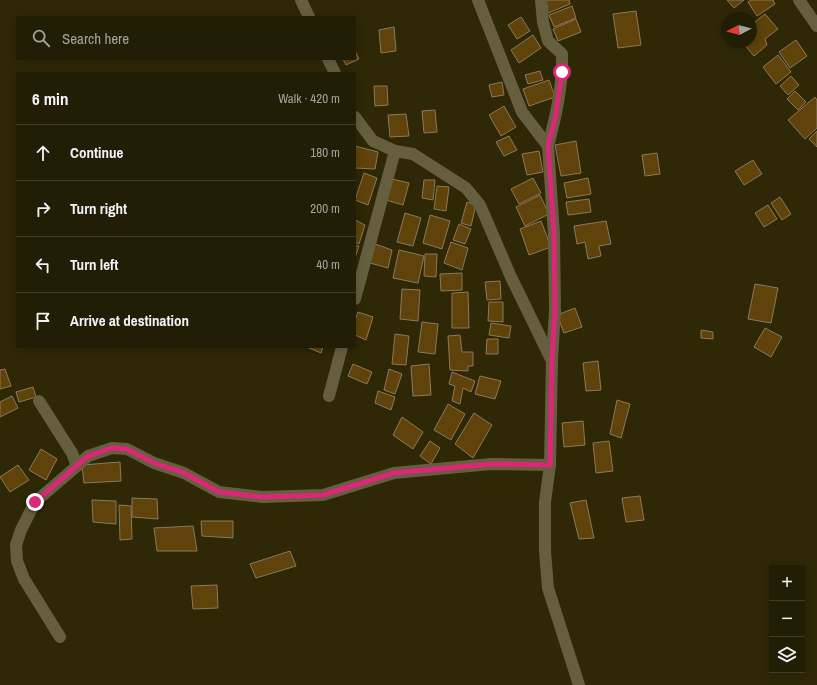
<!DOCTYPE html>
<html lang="en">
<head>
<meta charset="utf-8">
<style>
	:root { --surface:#221e05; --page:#2e2b13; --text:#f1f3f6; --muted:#a2a29a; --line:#3f3c27 }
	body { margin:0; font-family:"Archivo Narrow",sans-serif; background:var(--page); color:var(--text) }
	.controls { position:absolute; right:12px; bottom:12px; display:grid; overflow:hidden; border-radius:0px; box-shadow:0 2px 10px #0003 }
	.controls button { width:36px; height:36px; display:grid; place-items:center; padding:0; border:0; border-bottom:1px solid var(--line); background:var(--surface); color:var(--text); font:20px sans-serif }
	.compass { position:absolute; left:721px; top:12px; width:36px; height:36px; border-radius:50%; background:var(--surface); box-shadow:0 2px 10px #0003; rotate:263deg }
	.stop { position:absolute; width:12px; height:12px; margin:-9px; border:3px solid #db2777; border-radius:50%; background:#fff }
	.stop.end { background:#db2777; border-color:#fff; box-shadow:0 1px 4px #0008 }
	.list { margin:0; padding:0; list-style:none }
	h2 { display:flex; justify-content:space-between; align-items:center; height:52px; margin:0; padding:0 16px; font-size:17px }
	h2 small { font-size:13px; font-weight:400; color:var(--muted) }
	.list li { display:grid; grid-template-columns:26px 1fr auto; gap:12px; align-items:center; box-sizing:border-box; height:56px; padding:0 16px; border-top:1px solid var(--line) }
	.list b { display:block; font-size:15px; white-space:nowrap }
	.list em { font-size:13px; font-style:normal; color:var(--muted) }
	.icon { flex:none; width:22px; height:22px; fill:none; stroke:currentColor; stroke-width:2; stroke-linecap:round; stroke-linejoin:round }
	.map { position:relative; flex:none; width:817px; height:685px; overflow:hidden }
	.search { position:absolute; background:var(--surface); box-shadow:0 2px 10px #0003; left:16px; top:16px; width:340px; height:44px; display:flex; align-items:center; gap:10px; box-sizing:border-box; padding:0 14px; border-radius:0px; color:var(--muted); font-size:15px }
	.panel { position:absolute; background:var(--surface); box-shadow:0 2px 10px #0003; left:16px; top:72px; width:340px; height:276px; border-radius:0px }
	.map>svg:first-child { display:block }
</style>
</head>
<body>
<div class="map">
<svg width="817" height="685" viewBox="0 0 817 685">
	<rect width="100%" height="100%" fill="#2e2807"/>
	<g fill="#5f430b" stroke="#8c795b">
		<polygon points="546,0 569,0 570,4 548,13"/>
		<polygon points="727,0 744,0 734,8"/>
		<polygon points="751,0 773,0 775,4 757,16 748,2"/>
		<polygon points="572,6 576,18 554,27 549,15"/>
		<polygon points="636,11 641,45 618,48 613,14"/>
		<polygon points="765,14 778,29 765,39 767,45 754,56 742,42 751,42 751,25"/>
		<polygon points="521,17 530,31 517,39 508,25"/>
		<polygon points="576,19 581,32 558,41 553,29"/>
		<polygon points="394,27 396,51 381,53 379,30"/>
		<polygon points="533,35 541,48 519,63 511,50"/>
		<polygon points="796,40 807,56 790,68 779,52"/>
		<polygon points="355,51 359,59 346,65 343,59 355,59"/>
		<polygon points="778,55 791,72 776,84 763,67"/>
		<polygon points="540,71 543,80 528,84 525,75"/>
		<polygon points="791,76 799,85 788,95 780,86"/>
		<polygon points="549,80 555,97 529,106 523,89"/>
		<polygon points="502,82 504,95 492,97 489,85"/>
		<polygon points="374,86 387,86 388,105 375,106"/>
		<polygon points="795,91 806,102 798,110 787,99"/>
		<polygon points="815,97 817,100 817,128 805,139 788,120"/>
		<polygon points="504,106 516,127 501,136 489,115"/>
		<polygon points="435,110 437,132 424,133 422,111"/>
		<polygon points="406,114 409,136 390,137 388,115"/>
		<polygon points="817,131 817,147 809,139"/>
		<polygon points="509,136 517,150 504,156 496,142"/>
		<polygon points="576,141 581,173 561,176 555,145"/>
		<polygon points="355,146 378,152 375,169 355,168"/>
		<polygon points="539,151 543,172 527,175 522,154"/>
		<polygon points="657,153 660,174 645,176 642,155"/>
		<polygon points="753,160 762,174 744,185 735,171"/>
		<polygon points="364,173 377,178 368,205 355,200"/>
		<polygon points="533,178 541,193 519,204 511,189"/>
		<polygon points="588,178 591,194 567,198 564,183"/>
		<polygon points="392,179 409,183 403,205 386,200"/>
		<polygon points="424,180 435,180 433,200 422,198"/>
		<polygon points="437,186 449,187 446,211 434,209"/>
		<polygon points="540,195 549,214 525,226 516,207"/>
		<polygon points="780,197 791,214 782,220 771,203"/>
		<polygon points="589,199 591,212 568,215 566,202"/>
		<polygon points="467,202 476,205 471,226 461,223"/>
		<polygon points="768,205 777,219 764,227 755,213"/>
		<polygon points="405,213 421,218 413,246 397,242"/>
		<polygon points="430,215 450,221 442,249 423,243"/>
		<polygon points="355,220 365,225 359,244 355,242"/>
		<polygon points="541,221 551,247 529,255 520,229"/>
		<polygon points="606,221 611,244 599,246 601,256 588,259 585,242 577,244 574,226"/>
		<polygon points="459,224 471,229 465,244 453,240"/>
		<polygon points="451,242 468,248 462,270 444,263"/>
		<polygon points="375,244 392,250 388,268 370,263"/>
		<polygon points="355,245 359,246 355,258"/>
		<polygon points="399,250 424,256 418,283 393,278"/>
		<polygon points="425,254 437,254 436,277 424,276"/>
		<polygon points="462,273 462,290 441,291 440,274"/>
		<polygon points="500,281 501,299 487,300 485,282"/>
		<polygon points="755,284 778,288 771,323 748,319"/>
		<polygon points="402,289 420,290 418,321 400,319"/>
		<polygon points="468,292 469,328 452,328 452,293"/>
		<polygon points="489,302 503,302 503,322 488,321"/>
		<polygon points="575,308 582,327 564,333 557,315"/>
		<polygon points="358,312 373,317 366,340 355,335 355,321"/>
		<polygon points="422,322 438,324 435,354 418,352"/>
		<polygon points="491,323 511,326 509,338 489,335"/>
		<polygon points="765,328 782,337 771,357 754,347"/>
		<polygon points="701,330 713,332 713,339 701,338"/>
		<polygon points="395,334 409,336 406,365 392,364"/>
		<polygon points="460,335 462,352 473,352 473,366 468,366 468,371 450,370 448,336"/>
		<polygon points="487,339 498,339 498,354 486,354"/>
		<polygon points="307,347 323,347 321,353"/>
		<polygon points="598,361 601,390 586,391 583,363"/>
		<polygon points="353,364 372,372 367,384 348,376"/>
		<polygon points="429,364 431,395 413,396 411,366"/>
		<polygon points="5,369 11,386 0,389 0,370"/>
		<polygon points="389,369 402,374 395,394 384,390"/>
		<polygon points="452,372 475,381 471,392 463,388 460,404 452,401 455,386 449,384"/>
		<polygon points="480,376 501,381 495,399 475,394"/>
		<polygon points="33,387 36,397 19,402 16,392"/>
		<polygon points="378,391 395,397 391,410 375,403"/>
		<polygon points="12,396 18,408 0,417 0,402"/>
		<polygon points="617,400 630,404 621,438 610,434"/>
		<polygon points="448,404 465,414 451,440 434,430"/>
		<polygon points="474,413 492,425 473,458 455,444"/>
		<polygon points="402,417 423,432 413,449 393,435"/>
		<polygon points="583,421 585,445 564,447 562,423"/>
		<polygon points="430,441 440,448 431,464 420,456"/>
		<polygon points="609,441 613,471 596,473 593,443"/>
		<polygon points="41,449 57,459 46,480 29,470"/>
		<polygon points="120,462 121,481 84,483 82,465"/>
		<polygon points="18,465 29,480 10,492 0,477"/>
		<polygon points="640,496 644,520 626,522 622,498"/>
		<polygon points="132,498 157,499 158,519 132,517"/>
		<polygon points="92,500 116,501 116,524 93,522"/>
		<polygon points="586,500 594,538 579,539 570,503"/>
		<polygon points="119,505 131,506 132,539 120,540"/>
		<polygon points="201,521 233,521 233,538 202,536"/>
		<polygon points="193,526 197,551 157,551 154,528"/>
		<polygon points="290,551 296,566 256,578 250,564"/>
		<polygon points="217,585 218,608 193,609 191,586"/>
	</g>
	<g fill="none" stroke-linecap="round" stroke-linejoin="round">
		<g stroke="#665f3f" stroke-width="12">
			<polyline points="301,0 309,17"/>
			<polyline points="478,0 522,112 548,146 554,234 555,311 552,360 550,465 545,502 545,551 548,588 579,685"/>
			<path d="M541 0 543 22 548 41 562 54C563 85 556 116 548 146"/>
			<polyline points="799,0 817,26"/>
			<polyline points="328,59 335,73"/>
			<polyline points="355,117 373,141 395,151 413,154 466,188 480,205 511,277 551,359"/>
			<polyline points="355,299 395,151"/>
			<polyline points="329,396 342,347"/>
			<polyline points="39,401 72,453 77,466 88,456 112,448 127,449 154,463 184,473 219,492 262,497 323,495 394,473 491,464 550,465"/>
			<polyline points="60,637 24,579 17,561 16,545 21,530 35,502 77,466"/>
		</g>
	</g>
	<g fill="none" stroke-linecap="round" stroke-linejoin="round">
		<polyline stroke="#db2777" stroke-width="5" points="35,502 88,456 112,448 127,449 154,463 184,473 219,492 262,497 323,495 394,473 491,464 550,465 552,360 555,311 554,234 548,146 555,119 562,72"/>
	</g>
</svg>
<div class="controls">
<button>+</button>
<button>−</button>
<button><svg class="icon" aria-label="layers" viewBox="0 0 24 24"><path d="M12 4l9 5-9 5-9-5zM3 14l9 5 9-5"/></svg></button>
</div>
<svg class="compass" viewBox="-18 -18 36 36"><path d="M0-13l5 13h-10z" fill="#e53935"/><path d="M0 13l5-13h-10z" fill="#a2a29a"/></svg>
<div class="stop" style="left:562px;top:72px"></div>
<div class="stop end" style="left:35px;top:502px"></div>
<div class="search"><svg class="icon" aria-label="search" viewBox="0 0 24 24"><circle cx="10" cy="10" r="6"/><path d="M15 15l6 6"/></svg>Search here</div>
<section class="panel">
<h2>6 min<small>Walk · 420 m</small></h2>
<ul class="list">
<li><svg class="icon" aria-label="ahead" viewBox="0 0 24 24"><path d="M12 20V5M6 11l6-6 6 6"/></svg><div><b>Continue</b></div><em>180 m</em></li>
<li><svg class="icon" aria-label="right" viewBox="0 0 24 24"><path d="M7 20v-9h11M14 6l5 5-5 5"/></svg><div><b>Turn right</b></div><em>200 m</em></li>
<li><svg class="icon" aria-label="left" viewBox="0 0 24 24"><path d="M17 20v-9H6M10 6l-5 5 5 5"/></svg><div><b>Turn left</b></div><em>40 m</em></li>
<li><svg class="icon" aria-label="arrive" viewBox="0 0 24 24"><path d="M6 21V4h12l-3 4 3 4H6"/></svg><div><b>Arrive at destination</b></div></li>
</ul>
</section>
</div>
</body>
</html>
